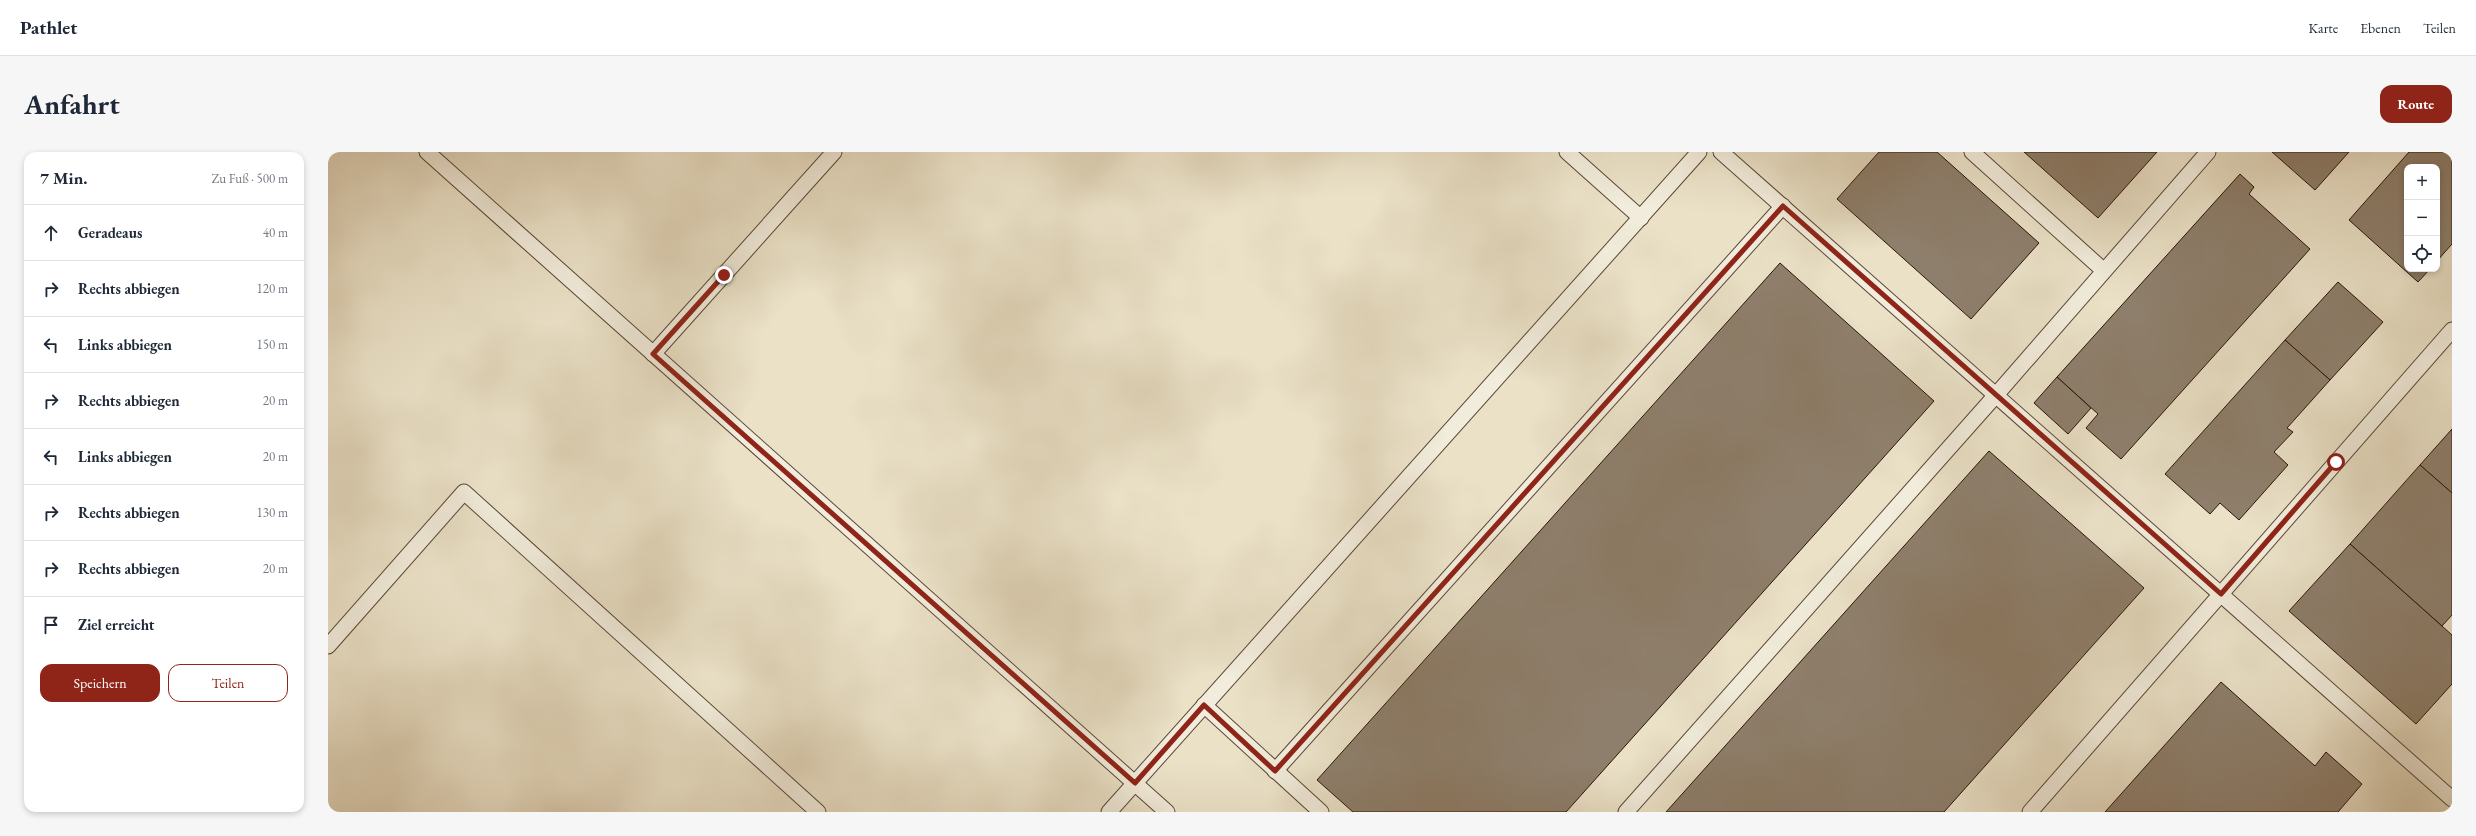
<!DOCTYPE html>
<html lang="de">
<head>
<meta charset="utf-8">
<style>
	:root { --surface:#fff; --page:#f6f6f7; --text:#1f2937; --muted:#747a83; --line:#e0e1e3; --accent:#8f2418 }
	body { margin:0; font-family:"EB Garamond",serif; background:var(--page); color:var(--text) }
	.controls { position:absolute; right:12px; top:12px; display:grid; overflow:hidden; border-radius:8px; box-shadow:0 2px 6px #0003 }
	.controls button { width:36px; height:36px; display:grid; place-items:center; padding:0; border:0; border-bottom:1px solid var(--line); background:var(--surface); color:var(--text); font:20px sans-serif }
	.stop { position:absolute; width:12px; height:12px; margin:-9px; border:3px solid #8f2418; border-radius:50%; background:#fff }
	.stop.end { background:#8f2418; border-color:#fff; box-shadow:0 1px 4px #0008 }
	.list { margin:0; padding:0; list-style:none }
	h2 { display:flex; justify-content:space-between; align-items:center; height:52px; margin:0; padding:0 16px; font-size:17px }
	h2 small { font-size:13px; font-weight:400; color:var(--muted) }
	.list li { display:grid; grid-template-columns:26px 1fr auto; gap:12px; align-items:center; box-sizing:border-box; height:56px; padding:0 16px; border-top:1px solid var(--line) }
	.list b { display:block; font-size:15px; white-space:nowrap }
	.list em { font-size:13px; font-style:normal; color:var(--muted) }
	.actions { display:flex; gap:8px; padding:12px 16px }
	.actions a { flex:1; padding:9px 0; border:1px solid var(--accent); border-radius:12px; text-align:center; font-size:14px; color:var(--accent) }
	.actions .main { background:var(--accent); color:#fff }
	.icon { flex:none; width:22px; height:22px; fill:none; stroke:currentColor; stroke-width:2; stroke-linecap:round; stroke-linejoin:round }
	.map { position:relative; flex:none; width:2124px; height:660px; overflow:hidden; border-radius:12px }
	header { display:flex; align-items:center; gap:24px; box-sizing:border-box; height:56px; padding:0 20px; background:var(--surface); border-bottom:1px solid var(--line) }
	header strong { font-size:19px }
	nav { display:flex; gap:22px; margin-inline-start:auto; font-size:14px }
	.intro { display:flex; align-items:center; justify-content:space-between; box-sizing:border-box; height:96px; padding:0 24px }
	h1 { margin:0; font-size:28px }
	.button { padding:10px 18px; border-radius:12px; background:var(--accent); color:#fff; font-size:14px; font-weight:700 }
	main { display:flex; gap:24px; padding:0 24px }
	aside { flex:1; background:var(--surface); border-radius:12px; box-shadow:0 2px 6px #0003 }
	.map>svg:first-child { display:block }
</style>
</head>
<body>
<header>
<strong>Pathlet</strong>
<nav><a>Karte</a><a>Ebenen</a><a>Teilen</a></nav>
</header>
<div class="intro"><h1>Anfahrt</h1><a class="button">Route</a></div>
<main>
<aside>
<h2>7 Min.<small>Zu Fuß · 500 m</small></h2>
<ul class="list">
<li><svg class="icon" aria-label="ahead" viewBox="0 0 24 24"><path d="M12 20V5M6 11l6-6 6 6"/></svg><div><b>Geradeaus</b></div><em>40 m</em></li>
<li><svg class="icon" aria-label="right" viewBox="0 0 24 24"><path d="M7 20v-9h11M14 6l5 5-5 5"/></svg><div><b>Rechts abbiegen</b></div><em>120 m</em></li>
<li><svg class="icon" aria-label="left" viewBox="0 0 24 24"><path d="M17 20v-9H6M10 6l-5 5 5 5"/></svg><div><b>Links abbiegen</b></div><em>150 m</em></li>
<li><svg class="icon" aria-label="right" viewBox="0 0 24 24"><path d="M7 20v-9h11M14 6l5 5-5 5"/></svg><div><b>Rechts abbiegen</b></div><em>20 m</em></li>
<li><svg class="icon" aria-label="left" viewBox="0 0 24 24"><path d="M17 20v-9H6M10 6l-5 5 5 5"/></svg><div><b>Links abbiegen</b></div><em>20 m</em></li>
<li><svg class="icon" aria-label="right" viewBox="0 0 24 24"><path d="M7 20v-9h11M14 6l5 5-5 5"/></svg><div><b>Rechts abbiegen</b></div><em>130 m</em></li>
<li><svg class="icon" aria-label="right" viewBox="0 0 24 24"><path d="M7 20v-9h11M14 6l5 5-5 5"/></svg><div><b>Rechts abbiegen</b></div><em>20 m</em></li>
<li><svg class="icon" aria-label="arrive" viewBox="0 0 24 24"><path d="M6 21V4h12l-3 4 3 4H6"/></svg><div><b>Ziel erreicht</b></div></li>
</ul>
<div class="actions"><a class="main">Speichern</a><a>Teilen</a></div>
</aside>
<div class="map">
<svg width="2124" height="660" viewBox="0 0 2124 660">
	<rect width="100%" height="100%" fill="#eae1c7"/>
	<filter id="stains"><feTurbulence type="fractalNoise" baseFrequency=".005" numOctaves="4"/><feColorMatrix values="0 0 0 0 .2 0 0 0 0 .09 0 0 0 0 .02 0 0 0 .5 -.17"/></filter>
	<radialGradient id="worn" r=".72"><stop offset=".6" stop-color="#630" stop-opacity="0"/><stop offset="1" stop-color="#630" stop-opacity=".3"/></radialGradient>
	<g fill="#8e7f6c" stroke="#2b1409">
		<polygon points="1551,0 1609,0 1711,91 1643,167 1509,47"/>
		<polygon points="1696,0 1829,0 1770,66"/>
		<polygon points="1944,0 2021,0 1987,38"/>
		<polygon points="2081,0 2124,0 2124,92 2109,109 2109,15 2079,15 2079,117 2102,117 2090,130 2021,68"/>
		<polygon points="1912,22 1926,35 1921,42 1982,97 1793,307 1758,276 1770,262 1729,225"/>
		<polygon points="1452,111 1606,249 1238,660 1025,660 989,628"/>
		<polygon points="2010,130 2055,170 2002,228 1957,188"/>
		<polygon points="1957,188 2002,228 1959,276 1965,280 1946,300 1960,313 1911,368 1892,351 1882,362 1837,322"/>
		<polygon points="1729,225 1763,256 1740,282 1706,251"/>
		<polygon points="2124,277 2124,341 2092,313"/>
		<polygon points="1661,299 1816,436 1616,660 1338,660"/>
		<polygon points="2092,313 2124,341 2124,463 2114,474 2022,392"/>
		<polygon points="2022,392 2124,483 2124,532 2088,572 1961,459"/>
		<polygon points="1893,530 1987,614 1998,600 2034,632 2010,660 1777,660"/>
	</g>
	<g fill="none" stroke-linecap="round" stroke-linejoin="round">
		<defs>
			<g id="service">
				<polyline points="99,0 839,660"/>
				<polyline points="1239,0 1313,66"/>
				<polyline points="1393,0 2124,647"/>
				<polyline points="1644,0 1775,118"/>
				<polyline points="325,202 506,0"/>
				<polyline points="0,494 136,340 490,660"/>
				<polyline points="876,553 993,660"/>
				<polyline points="947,619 1455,54"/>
				<polyline points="781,660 1371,0"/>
				<polyline points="1298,660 1668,243 1880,0"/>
				<polyline points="1702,660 2124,178"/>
			</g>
		</defs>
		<use href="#service" stroke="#5b4738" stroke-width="17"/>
		<use href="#service" stroke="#f1ecdb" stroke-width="15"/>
	</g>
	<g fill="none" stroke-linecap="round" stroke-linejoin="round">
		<polyline stroke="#8f2418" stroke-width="5" points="396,123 325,202 807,631 876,553 947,619 1455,54 1893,442 2008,310"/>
	</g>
	<rect width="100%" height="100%" filter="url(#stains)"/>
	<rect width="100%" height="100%" fill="url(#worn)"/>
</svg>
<div class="controls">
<button>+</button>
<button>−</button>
<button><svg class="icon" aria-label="locate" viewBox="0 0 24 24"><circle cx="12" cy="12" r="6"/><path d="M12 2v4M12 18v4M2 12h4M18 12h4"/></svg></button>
</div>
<div class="stop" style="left:2008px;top:310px"></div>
<div class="stop end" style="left:396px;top:123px"></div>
</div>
</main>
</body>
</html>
